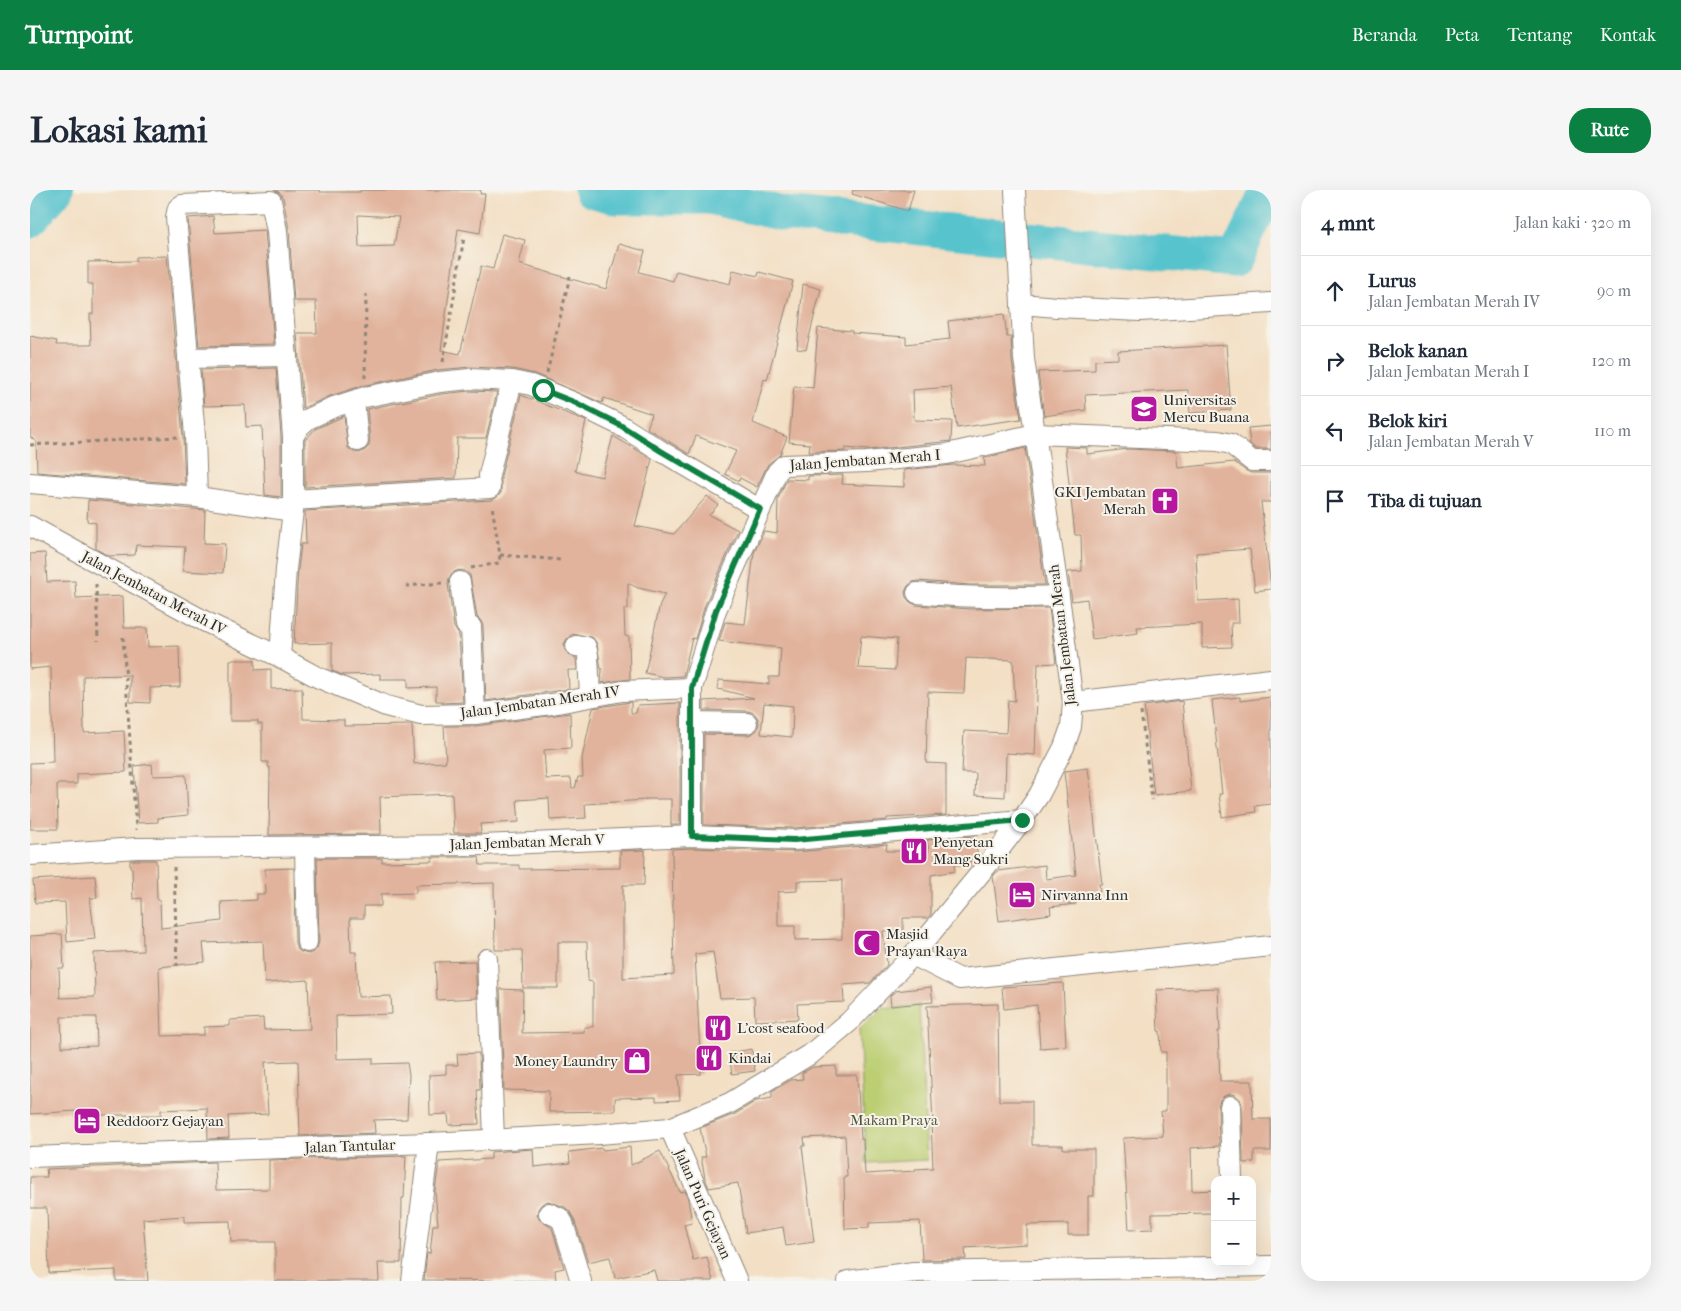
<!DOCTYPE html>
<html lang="id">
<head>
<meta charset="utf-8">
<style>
	:root { --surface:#fff; --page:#f6f6f7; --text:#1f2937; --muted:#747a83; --line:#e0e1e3; --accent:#0b8043 }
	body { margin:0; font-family:"IM FELL French Canon",serif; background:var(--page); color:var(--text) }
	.controls { position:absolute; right:15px; bottom:15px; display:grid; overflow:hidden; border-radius:10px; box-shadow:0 5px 20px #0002 }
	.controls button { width:45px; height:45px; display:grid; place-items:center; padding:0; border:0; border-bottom:1px solid var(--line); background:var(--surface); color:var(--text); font:25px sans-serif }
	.stop { position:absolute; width:15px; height:15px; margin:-11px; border:4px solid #0b8043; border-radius:50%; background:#fff }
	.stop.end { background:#0b8043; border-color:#fff; box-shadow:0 1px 5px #0008 }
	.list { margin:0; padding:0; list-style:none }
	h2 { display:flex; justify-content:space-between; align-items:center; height:65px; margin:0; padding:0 20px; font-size:21px }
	h2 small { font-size:16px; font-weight:400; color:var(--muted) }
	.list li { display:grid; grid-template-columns:32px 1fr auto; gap:15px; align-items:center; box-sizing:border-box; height:70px; padding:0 20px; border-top:1px solid var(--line) }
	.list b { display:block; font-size:19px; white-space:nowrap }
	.list p { margin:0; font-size:16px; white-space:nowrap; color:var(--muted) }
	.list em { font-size:16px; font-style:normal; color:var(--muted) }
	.icon { flex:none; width:28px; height:28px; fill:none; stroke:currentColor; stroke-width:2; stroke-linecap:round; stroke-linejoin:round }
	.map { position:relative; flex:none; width:1241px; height:1091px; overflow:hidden; border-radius:20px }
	header { display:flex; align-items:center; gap:30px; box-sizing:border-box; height:70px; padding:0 25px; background:var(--accent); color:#fff }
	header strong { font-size:24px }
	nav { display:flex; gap:28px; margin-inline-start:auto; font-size:18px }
	.intro { display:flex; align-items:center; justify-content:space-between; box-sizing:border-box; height:120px; padding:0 30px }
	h1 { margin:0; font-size:35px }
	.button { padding:12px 22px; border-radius:20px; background:var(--accent); color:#fff; font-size:18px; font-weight:700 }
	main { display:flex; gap:30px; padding:0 30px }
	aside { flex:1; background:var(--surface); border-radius:20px; box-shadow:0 5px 20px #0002 }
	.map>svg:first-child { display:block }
</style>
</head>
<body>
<header>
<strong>Turnpoint</strong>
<nav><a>Beranda</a><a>Peta</a><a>Tentang</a><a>Kontak</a></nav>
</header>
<div class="intro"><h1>Lokasi kami</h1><a class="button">Rute</a></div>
<main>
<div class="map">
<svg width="1241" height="1091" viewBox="0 0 1241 1091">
	<rect width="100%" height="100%" fill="#f7f3e8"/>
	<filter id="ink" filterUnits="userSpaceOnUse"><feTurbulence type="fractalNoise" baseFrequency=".02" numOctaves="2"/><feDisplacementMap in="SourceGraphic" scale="10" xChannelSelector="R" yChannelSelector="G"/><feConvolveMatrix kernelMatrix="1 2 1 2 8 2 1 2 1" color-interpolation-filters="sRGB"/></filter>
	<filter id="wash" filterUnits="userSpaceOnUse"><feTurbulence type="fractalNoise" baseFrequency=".0096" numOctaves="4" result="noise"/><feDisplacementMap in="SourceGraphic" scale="20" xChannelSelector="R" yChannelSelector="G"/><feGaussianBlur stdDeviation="1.12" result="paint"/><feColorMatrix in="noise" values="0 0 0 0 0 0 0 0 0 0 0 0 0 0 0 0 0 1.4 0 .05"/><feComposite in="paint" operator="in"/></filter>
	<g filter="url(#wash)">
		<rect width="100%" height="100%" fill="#f3dfc4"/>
		<polygon fill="#bbce72" stroke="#737c4e" points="889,815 897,970 836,973 829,839 852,819"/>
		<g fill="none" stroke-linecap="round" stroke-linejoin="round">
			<g stroke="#56c3cd" stroke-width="35">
				<polyline points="561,0 587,7 679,7 754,24 1205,70 1238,0"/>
				<polyline points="0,30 26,0"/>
			</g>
		</g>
		<g id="blocks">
			<g fill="#e1b39c" fill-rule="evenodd">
				<path d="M245 0H290V2H330L331 0H451L450 4H455L450 43 428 39 411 160 430 164 451 76 463 79 472 44 495 50 489 74 576 99 589 54 615 61 609 82 643 91 646 81 700 94 703 80 728 86 729 82 763 91 737 190 734 189 723 233 757 247 750 265 738 274 727 297 710 288 709 291 695 284 706 261 666 246 659 264 617 238 622 224 574 208 572 213 505 184 483 179 440 177 408 180 331 196 300 206 273 218 267 143H287L286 111H264L259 39 253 8 250 3ZM328 25 369 27 364 56 329 57Z"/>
				<polygon points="823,0 884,0 878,21 822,4"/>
				<polygon points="183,26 185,43 235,40 244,154 169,156 158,28"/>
				<polygon points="137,66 153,247 155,294 7,282 6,251 0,247 0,146 27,151 26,155 61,155 60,124 63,124 63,94 58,94 58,72 106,71 106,67"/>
				<polygon points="773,94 791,99 776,160 767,159"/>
				<polygon points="974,124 977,147 981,147 982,171 991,229 927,238 921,197 883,200 884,230 922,231 921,251 839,260 815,258 815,261 779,262 780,254 759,252 764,196 783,198 788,138 822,141 822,143 876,147 876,154 920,149 918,131"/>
				<polygon points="1196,155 1201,220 1160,223 1158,200 1055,205 1056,220 1014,226 1008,182 1065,180 1065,170 1088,169 1088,161"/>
				<polygon points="246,178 251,247 251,307 235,305 232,236 216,237 215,215 174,216 171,180"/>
				<polygon points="440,201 467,202 456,248 427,248 426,288 275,297 275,250 285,239 314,226 318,258 324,262 330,263 335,260 339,256 340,250 337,219 412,204"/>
				<polygon points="491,205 556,231 545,281 572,287 583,246 622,269 605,336 644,344 677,306 688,315 679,325 708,340 675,415 665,449 662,448 653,486 634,487 615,483 630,414 635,404 608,398 598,393 598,419 594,419 595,446 599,447 600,489 571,493 572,479 571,479 567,454 563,448 547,444 541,445 537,449 534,454 535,460 539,465 546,468 547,480 538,480 539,499 456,511 453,436 451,431 447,427 440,385 435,381 429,380 422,383 419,388 418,394 424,437 429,445 433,512 412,513 412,511 406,511 406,497 378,498 378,489 350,489 350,484 313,485 302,481 302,453 264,454 268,380 271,354 276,354 275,321 461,310 466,308 471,303 471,286"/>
				<polygon points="1241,236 1241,259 1226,259 1220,254 1218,238"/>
				<polygon points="1035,257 1057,258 1057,264 1098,259 1146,261 1148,278 1204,272 1215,280 1221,283 1241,283 1241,312 1231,312 1241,399 1225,401 1220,359 1166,363 1168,411 1208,409 1209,433 1201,433 1202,457 1172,458 1172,434 1107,437 1108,443 1062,449 1057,409 1042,411 1038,382 1052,381 1051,345 1045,345"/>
				<path d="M995 258 1015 395H940L888 391 883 392 878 396 875 402 876 407 880 412 886 415 940 419 1019 418 1026 473 1008 474 1005 565 976 563 975 607 945 605 946 583H932L934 541 976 543 978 510 985 511 983 470 936 468 934 503 898 502 896 573 916 574V625L857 628V630L764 638 674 635V544L717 545 722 544 727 540 729 533 728 528 724 523 718 521 674 520V511L724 508 688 499 689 490 739 494V487H749L751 458 689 451 695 432 715 434 724 363 734 341 747 343 748 309 757 289 778 290V286L813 285 812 294 874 297V280L923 275 955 276 954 268ZM831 446 867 449 865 480 828 478ZM734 513 763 516 762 547 731 544Z"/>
				<polygon points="58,310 175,320 174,353 195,354 193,383 153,381 155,357 106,355 105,365 79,366 66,359 66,333 57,331"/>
				<polygon points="15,363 17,392 45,391 46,408 93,406 94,438 117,438 118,457 149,456 150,497 120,498 120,513 100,512 100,485 53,486 54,543 94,541 96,582 47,584 47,594 27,594 28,639 0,639 0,573 23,572 21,477 0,479 0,364"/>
				<polygon points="200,470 225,470 225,480 241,479 241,499 272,498 273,529 314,530 314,536 382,535 384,574 416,572 414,536 446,536 540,523 541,558 514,560 516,589 541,588 542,598 545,598 548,587 553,587 552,568 563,518 601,512 601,523 606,523 608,515 650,513 650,635 641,635 641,609 615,609 615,610 555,614 556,628 520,630 519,608 487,610 489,632 450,634 451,642 449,643 424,643 422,604 350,607 351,644 239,645 240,577 238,577 238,572 232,572 232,534 228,534 228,531 200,531"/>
				<polygon points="1210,507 1210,511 1241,507 1241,614 1225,616 1226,622 1192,627 1189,604 1192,604 1182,510"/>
				<polygon points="1152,511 1161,601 1124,605 1114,516"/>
				<polygon points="122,574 123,586 156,585 158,625 128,628 128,632 108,633 104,576"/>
				<polygon points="1058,578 1072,694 1069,694 1070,702 1045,704 1046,714 1020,717 1021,724 969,731 963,686 968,681 1015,675 1016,689 1046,685 1034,582 1035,581"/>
				<path d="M944 646 948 667 945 671 924 675 925 681 901 685V724L898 728H873V740L853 741 857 775 840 793 813 795 814 812 767 814 768 829 725 831 724 807 690 808 683 762 665 764 671 884 648 885 650 910 626 911V907L585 908V921L519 922V901L474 900 470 799 493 800 492 843 554 842V837H563V792L558 791 557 752H528V798H493L492 760H465L464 693 386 695V703L351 704V716H334V728H320L321 762H326L328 807 361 806 362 824 306 826 307 869 343 868V874L377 873 379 885 377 929 344 930 345 943 270 946 268 871 235 872 238 924 198 926 199 948 178 949 177 918 131 920V925H68L69 939H46V921L0 924V746L32 744 34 778H29L30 808 65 807 64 763 113 761 112 708 103 709 102 678H100V670H126L127 710H130L131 738 192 731 191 712 227 710V704H236L235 679 264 678 265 753 267 759 271 762 278 764 284 762 287 758 289 752 287 668H352V672L402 671V667H449L450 675H489V679L590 678V661L615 660 614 695H593V788L644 785 642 659 662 658 765 662 857 654 856 661H899L897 650ZM812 690V749L765 750V736H748V702L767 701V691ZM233 751 235 793 278 790 280 839 234 840 233 828 200 830V836L174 837V845L131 846 129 777 175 772 173 753ZM31 827H66L67 856 32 857Z"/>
				<polygon points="65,686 67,708 60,708 65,749 37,752 35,712 5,713 3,690"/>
				<polygon points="445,771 447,808 407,810 405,772"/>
				<polygon points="1033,793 1036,856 1010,858 1007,815 974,819 972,797"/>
				<polygon points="901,797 903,812 861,816 860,806 865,801"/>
				<polygon points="1188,798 1190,841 1188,841 1190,891 1222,891 1223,929 1241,929 1241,961 1224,961 1224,972 1213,973 1212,915 1210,909 1205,905 1200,904 1194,906 1190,910 1188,916 1189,956 1161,958 1162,1001 1185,1000 1185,1023 1122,1024 1122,1039 1099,1040 1093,948 1133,946 1131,921 1136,921 1136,862 1131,862 1130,841 1128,841 1126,800"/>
				<polygon points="968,814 969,911 1002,911 1002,955 1033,955 1033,959 1064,959 1064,1006 1058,1006 1058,1045 1038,1045 1038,1034 997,1035 997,1054 935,1058 936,1069 892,1070 890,1031 839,1033 839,1038 815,1039 814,987 817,987 815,946 774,948 775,956 772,956 784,1052 756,1056 753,1037 716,1043 708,993 679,998 675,988 671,967 676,967 670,938 705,924 726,911 742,908 742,901 761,890 773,889 772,883 783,877 806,876 806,885 827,885 831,949 833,949 835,984 885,981 885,979 903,978 901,931 903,932 897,816"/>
				<polygon points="722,859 725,881 702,884 699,863"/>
				<polygon points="449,863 450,900 447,900 449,934 419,935 418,924 400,925 399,885 416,884 416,875 428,875 427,864"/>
				<polygon points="600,957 601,975 630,961 650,1002 655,1001 658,1009 662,1033 654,1035 663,1070 677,1067 683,1091 627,1091 624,1080 585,1088 580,1067 558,1072 544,1029 540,1022 535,1017 518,1011 512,1014 508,1019 507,1025 510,1030 522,1038 534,1078 525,1080 526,1091 394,1090 397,1063 400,1064 403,1035 408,1035 405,1001 409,972 461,969 461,962 503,959 504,977 540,973 539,962 572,958 573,960"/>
				<polygon points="376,966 374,1008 372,1008 371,1073 348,1073 349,1091 245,1091 245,1052 201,1052 200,1031 154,1032 154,1026 113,1029 118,1091 86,1091 86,1080 19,1083 17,1018 0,1018 0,987 17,987 16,979 185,972 186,1000 239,999 239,970"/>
			</g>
		</g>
	</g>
	<g filter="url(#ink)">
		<use href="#blocks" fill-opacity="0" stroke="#8f8578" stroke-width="1"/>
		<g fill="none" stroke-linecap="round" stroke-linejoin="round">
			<defs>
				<g id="minor">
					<polyline points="985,0 991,114"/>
					<polyline points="158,168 257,166"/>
					<polyline points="324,211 328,251"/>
					<polyline points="0,293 167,307 263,321"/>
					<polyline points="167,307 165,246 146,27 148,18 152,15 241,11 247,41 263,247"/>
					<polyline points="263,310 460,298 459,285 482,191"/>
					<polyline points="0,336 176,432 250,467 287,487 356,516 391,525 445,524 522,514 592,501 662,498"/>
					<polyline points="430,392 436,435 441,437 445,524"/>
					<path d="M887 403C934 408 981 408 1029 406"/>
					<polyline points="546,456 556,457 558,465 560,506"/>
					<polyline points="250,467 256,379 263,321 263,247 270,236 278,229 304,217 335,207 410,192 440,189 482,191 501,195 545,213 590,235 631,261 729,319"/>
					<polyline points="1043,512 1241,489"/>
					<polyline points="662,532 717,533"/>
					<polyline points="662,646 662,498 686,420 747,282 754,275 837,272 917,264 1005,244 1188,251 1201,254 1222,271 1241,271"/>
					<polyline points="275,657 277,752"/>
					<polyline points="0,665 107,658 453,655 662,646 764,650 992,630"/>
					<polyline points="883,765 930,789 1241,756"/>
					<polyline points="457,769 464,949"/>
					<polyline points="1200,916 1202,990"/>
					<polyline points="640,938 707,1091"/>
					<polyline points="0,967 399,953 569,944 640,938 700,913 782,863 819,832 883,765 958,674 992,630 1009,605 1034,557 1041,537 1043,512 1029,406 994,169 991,114 1027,117 1110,121 1241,113"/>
					<polyline points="519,1023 530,1028 533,1033 551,1091"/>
					<polyline points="382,1091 399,953"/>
					<polyline points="818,1091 884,1082 1241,1076"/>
				</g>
			</defs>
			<use href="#minor" stroke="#8f8578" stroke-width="22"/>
			<g stroke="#8f8578" stroke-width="3" stroke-dasharray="4 4" stroke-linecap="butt">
				<polyline points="413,172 434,47"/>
				<polyline points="517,183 540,86"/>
				<polyline points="335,188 336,103"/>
				<polyline points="0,255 147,247"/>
				<polyline points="470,365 531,370"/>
				<polyline points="441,378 469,373 470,365 462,316"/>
				<polyline points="66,394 68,451"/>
				<polyline points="376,396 412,393"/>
				<polyline points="93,447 106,640"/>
				<polyline points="1111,522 1122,610"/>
				<polyline points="144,677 147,776"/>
			</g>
			<use href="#minor" stroke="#fff" stroke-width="20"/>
		</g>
	</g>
	<g fill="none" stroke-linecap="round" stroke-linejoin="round" filter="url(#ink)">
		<polyline stroke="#0b8043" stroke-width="6" points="513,200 546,213 590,235 631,261 730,319 686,420 662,498 662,646 764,650 992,630"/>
	</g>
	<defs>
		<symbol id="university-square" viewBox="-11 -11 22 22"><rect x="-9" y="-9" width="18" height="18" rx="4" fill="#b5179e" stroke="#f7f3e8"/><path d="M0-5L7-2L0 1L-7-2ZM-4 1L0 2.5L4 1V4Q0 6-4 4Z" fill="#fff"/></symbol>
		<symbol id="church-square" viewBox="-11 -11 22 22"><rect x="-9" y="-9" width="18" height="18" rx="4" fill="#b5179e" stroke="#f7f3e8"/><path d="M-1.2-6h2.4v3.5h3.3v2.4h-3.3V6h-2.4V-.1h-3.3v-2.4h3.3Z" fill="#fff"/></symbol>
		<symbol id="restaurant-square" viewBox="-11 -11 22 22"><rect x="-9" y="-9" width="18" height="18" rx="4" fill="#b5179e" stroke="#f7f3e8"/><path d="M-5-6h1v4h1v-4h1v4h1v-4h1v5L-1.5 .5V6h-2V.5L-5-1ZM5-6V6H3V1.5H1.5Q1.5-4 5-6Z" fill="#fff"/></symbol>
		<symbol id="hotel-square" viewBox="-11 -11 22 22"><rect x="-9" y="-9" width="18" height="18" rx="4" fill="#b5179e" stroke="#f7f3e8"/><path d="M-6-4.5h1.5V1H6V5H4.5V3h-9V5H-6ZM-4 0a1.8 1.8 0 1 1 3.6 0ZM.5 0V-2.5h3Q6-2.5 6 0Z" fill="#fff"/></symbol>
		<symbol id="mosque-square" viewBox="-11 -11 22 22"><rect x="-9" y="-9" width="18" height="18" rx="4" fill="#b5179e" stroke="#f7f3e8"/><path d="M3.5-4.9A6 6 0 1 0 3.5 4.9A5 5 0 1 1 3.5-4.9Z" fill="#fff"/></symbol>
		<symbol id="shop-square" viewBox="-11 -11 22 22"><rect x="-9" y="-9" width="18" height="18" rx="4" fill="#b5179e" stroke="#f7f3e8"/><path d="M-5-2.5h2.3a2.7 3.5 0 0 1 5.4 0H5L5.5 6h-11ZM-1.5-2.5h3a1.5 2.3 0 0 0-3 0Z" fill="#fff"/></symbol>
	</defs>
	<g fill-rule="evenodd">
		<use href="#university-square" x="1098" y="203" width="32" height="32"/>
		<use href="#church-square" x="1119" y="295" width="32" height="32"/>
		<use href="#restaurant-square" x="868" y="645" width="32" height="32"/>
		<use href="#hotel-square" x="976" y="689" width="32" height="32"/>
		<use href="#mosque-square" x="821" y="737" width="32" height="32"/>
		<use href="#restaurant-square" x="672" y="822" width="32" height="32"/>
		<use href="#restaurant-square" x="663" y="852" width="32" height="32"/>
		<use href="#shop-square" x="591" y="855" width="32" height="32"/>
		<use href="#hotel-square" x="41" y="915" width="32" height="32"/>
	</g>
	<g text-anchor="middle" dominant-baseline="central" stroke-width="4" stroke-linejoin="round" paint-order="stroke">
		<g font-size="15" fill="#2b2b2b" stroke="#f7f3e8" text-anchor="start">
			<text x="1133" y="210">Universitas<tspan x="1133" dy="17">Mercu Buana</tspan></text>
			<text x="1116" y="302" text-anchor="end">GKI Jembatan<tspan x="1116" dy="17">Merah</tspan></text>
			<text x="903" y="652">Penyetan<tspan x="903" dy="17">Mang Sukri</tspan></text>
			<text x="1011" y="705">Nirvanna Inn</text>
			<text x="856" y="744">Masjid<tspan x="856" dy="17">Prayan Raya</tspan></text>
			<text x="707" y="838">L'cost seafood</text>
			<text x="698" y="868">Kindai</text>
			<text x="588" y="871" text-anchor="end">Money Laundry</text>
			<text x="76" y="931">Reddoorz Gejayan</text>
		</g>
		<g font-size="15" fill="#2b2b2b" stroke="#f7f3e8">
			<text transform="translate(835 270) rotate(-4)">Jalan Jembatan Merah I</text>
			<text transform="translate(124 403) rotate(28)">Jalan Jembatan Merah IV</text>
			<text transform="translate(1032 445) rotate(-97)">Jalan Jembatan Merah</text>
			<text transform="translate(510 512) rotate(-8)">Jalan Jembatan Merah IV</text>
			<text transform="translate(497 652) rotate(-2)">Jalan Jembatan Merah V</text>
			<text transform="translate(320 956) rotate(-2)">Jalan Tantular</text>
			<text transform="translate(673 1014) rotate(66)">Jalan Puri Gejayan</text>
		</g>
		<g font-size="15" fill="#4f543d" stroke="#f7f3e8">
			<text x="864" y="930">Makam Praya</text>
		</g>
	</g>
</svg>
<div class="controls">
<button>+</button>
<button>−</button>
</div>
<div class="stop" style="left:513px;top:200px"></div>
<div class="stop end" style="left:992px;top:630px"></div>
</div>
<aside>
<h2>4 mnt<small>Jalan kaki · 320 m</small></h2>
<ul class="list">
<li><svg class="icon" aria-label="ahead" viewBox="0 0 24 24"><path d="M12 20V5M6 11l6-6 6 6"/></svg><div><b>Lurus</b><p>Jalan Jembatan Merah IV</p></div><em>90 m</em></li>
<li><svg class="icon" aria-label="right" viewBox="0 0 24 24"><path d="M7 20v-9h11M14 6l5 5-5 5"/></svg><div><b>Belok kanan</b><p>Jalan Jembatan Merah I</p></div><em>120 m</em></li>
<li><svg class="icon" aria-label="left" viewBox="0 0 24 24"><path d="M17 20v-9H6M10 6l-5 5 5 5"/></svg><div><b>Belok kiri</b><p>Jalan Jembatan Merah V</p></div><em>110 m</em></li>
<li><svg class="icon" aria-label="arrive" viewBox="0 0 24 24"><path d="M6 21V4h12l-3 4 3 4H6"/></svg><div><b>Tiba di tujuan</b></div></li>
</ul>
</aside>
</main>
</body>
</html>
